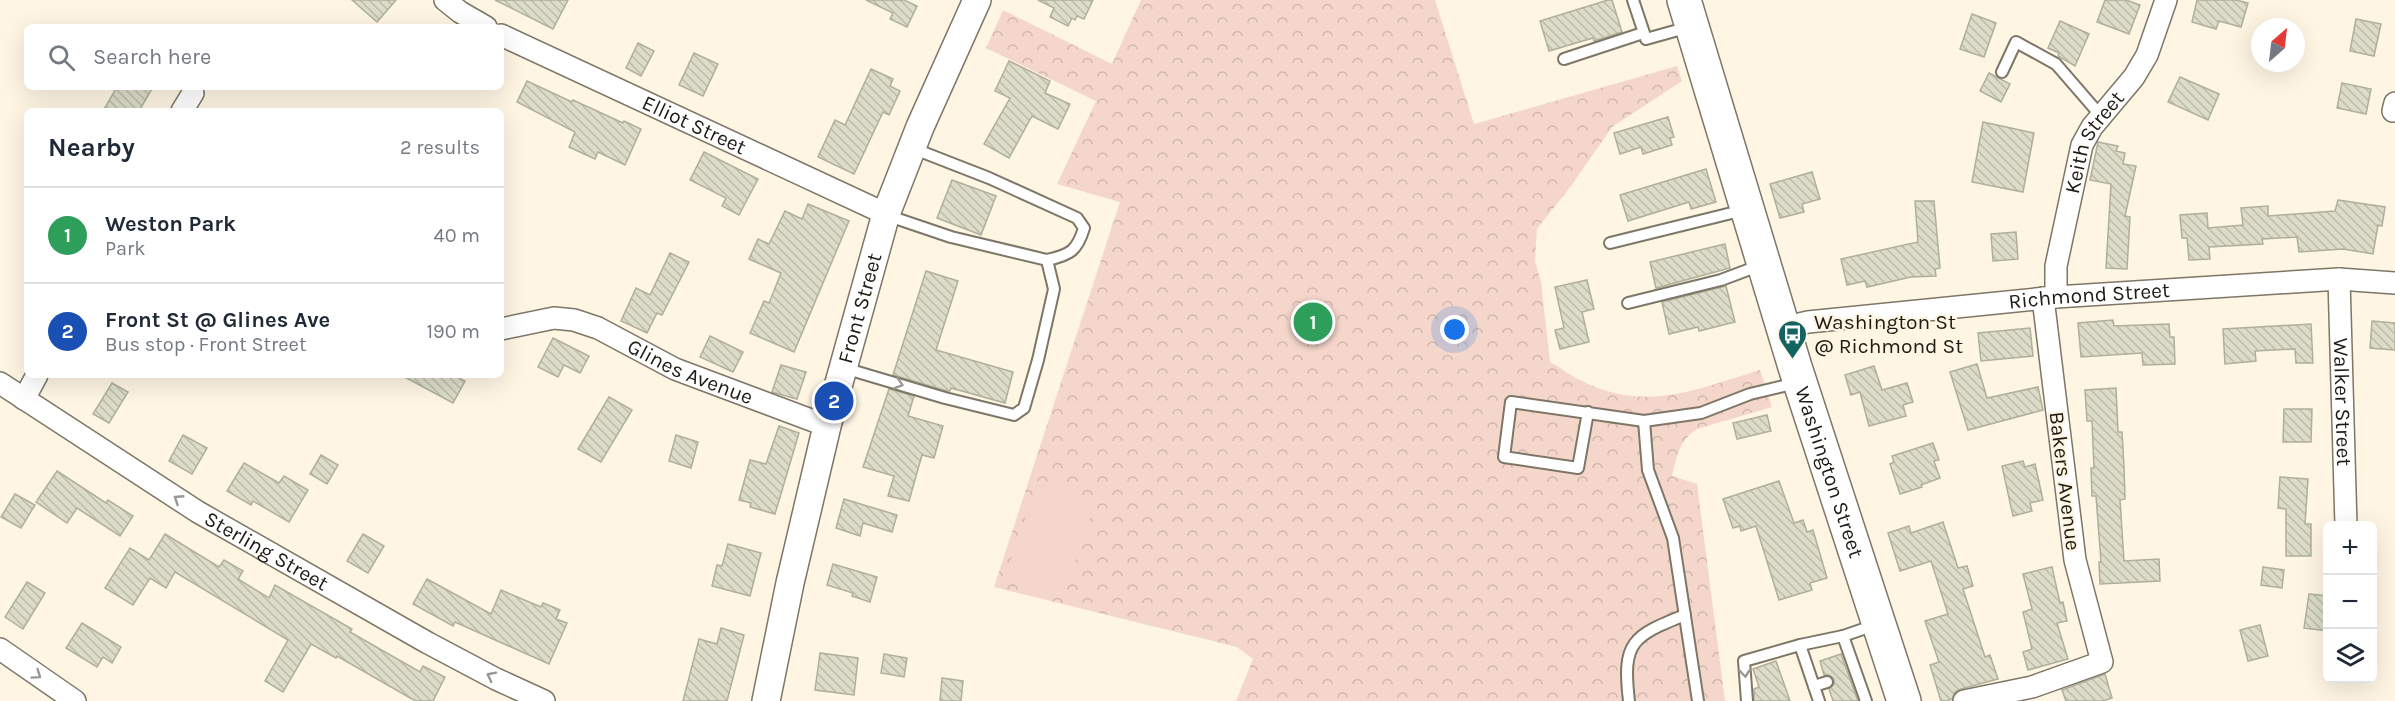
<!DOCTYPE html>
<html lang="en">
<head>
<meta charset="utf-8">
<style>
	:root { --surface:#fff; --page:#f2f2f3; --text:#1f2937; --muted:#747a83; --line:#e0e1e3; --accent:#111827 }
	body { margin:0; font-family:Karla,sans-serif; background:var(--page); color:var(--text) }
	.controls { position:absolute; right:18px; bottom:18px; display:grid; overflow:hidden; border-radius:9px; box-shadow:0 6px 24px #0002 }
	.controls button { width:54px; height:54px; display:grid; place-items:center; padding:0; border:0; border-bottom:2px solid var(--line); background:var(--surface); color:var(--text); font:30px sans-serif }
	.compass { position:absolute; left:2251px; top:18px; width:54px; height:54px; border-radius:50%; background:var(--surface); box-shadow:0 6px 24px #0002; rotate:28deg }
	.you { position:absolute; left:1455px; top:330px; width:21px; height:21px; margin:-15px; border:4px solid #fff; border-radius:50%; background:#1a73e8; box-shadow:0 0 0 9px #1a73e833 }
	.badge { display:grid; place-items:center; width:39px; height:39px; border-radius:50%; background:var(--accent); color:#fff; font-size:20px; font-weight:700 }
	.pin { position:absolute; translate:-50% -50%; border:3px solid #fff; box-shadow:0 2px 6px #0006 }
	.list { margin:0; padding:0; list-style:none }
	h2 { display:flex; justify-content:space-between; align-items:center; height:78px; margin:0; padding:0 24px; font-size:26px }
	h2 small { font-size:20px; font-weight:400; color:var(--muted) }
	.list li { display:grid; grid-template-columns:39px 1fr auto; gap:18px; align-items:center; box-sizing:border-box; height:96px; padding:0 24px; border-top:2px solid var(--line) }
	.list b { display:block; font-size:22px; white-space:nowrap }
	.list p { margin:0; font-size:20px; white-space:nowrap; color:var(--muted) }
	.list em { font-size:20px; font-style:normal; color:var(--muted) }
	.icon { flex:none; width:33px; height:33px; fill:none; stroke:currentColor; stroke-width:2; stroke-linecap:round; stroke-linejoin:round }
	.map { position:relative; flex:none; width:2395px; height:701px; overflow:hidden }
	.search { position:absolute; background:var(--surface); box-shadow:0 6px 24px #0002; left:24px; top:24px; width:480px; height:66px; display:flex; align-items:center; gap:15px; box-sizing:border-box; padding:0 21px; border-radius:9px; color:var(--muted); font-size:22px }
	.panel { position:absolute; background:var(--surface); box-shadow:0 6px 24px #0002; left:24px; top:108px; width:480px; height:270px; border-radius:9px }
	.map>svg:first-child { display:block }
</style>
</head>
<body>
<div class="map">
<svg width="2395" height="701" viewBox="0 0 2395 701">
	<defs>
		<pattern id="park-crowns" width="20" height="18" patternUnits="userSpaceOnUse" patternTransform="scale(1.5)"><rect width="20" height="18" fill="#f5d6ca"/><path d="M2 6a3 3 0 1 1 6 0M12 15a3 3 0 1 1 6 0" fill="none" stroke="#d2b7ad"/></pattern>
		<pattern id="building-back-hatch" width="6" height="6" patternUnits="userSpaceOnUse" patternTransform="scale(1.5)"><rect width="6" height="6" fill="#dcdcc9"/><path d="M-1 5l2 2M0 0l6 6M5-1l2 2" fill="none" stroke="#bcbcac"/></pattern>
	</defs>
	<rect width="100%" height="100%" fill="#fef5e3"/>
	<path fill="url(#park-crowns)" d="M1141 0H1435L1474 124 1677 66 1682 81 1612 127 1571 186 1537 229 1535 261 1541 282 1550 362C1561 368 1571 376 1582 381 1646 413 1697 389 1760 370L1772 407 1697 429C1679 440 1677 457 1672 476L1697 484 1725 701H1236L1253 659 1237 647 994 587 1120 202 1057 184 1096 101 986 48 1003 10 1112 64Z"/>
	<polygon fill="#f5d6ca" points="1038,481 1096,501 1063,598 1005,578"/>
	<g fill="url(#building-back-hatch)" stroke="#afaf9c" stroke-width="1.5">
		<polygon points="352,0 396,0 377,22"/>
		<polygon points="495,0 568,0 553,29"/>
		<polygon points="866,0 904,0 917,6 907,27 890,19 893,13"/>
		<polygon points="1038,0 1093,0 1084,19 1077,16 1075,20 1072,18 1068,26 1050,17 1054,8"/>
		<polygon points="1608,0 1612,0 1622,32 1594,41 1593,38 1549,51 1540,21"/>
		<polygon points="2105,0 2126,0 2140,5 2129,34 2097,22"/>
		<polygon points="2197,0 2236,0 2248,3 2241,27 2219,21 2216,29 2192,22"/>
		<polygon points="1972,14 1996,23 1984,57 1960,49"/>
		<polygon points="2356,19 2381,24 2374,56 2350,51"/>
		<polygon points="2060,21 2089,34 2075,66 2058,56 2059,53 2048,48"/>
		<polygon points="638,43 654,51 641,76 626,68"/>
		<polygon points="694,53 718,64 703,96 679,85"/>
		<polygon points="1009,61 1050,81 1045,93 1070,104 1058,129 1032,116 1009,158 984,144 1010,98 995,91"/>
		<polygon points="871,69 893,79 890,86 900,91 889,115 883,112 854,174 818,157 835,120 845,125"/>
		<polygon points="1989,73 2010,84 2001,102 1980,91"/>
		<polygon points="2180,77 2219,94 2208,120 2168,102"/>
		<polygon points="527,81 572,102 573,100 623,123 624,121 641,129 625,165 598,152 595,159 569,147 575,132 517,102"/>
		<polygon points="2342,83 2371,89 2366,114 2337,108"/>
		<polygon points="117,87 153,87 139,111 103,111"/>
		<polygon points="1668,117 1674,137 1670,138 1672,145 1643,154 1641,147 1620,154 1614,133"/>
		<polygon points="1983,122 2034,133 2023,192 1972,182"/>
		<polygon points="2098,142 2118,146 2116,151 2125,153 2123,164 2136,166 2125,216 2130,217 2127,269 2106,268 2111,184 2090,180"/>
		<polygon points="704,152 758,179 739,215 722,206 726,198 690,180"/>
		<polygon points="1706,169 1716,202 1691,209 1689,202 1628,221 1620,195"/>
		<polygon points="1812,172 1820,199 1802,204 1804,212 1780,218 1770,184"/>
		<polygon points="952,180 996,196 981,235 937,218"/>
		<polygon points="2338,200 2385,207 2382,226 2378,225 2373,254 2343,249 2299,252 2297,237 2262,239 2263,244 2209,247 2210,259 2189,260 2187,238 2182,238 2180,215 2207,213 2208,228 2243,225 2241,208 2268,206 2268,216 2335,211"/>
		<polygon points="1915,201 1934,201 1940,268 1935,269 1936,276 1911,277 1867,287 1865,281 1847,285 1841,259 1918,242"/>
		<polygon points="808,204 849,221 794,352 750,333 764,301 769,303 781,273 749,259 758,239 769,244 785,211 802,219"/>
		<polygon points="2016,232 2018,259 1993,261 1991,234"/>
		<polygon points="1725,244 1730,268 1656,288 1650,262"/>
		<polygon points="670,253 689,262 662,315 657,313 647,333 621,321 636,288 650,295"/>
		<polygon points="926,271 958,281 936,350 1013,372 1005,403 951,388 950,391 947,391 893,375"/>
		<polygon points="1587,280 1594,309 1582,312 1589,342 1560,349 1555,330 1564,328 1555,287"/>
		<polygon points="1726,286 1735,322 1699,331 1698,327 1669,334 1662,302"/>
		<polygon points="2113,320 2114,326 2169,324 2170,337 2174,337 2175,364 2143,365 2142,353 2081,357 2078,323"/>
		<polygon points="2372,321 2395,323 2395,350 2370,348"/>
		<polygon points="2311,324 2313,363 2296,363 2295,349 2255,351 2256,361 2225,364 2223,329"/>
		<polygon points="2030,328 2033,356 1981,361 1978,333"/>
		<polygon points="710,336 743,352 733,372 700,357"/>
		<polygon points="553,338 589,356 580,373 564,365 558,377 538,367"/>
		<polygon points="1977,364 1987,398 2038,387 2043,410 1968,430 1950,372"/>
		<polygon points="781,365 806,372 797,399 772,392"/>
		<polygon points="1874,366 1882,390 1907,383 1913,402 1903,405 1906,416 1869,426 1860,392 1851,395 1845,375"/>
		<polygon points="401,375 453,375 465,381 453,403"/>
		<polygon points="112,383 128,392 109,423 93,414"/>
		<polygon points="2116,388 2118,432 2122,432 2124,466 2125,499 2120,500 2124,561 2159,559 2160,581 2100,584 2099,562 2101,562 2096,496 2092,496 2091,468 2094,468 2092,421 2087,421 2085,390"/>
		<polygon points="889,389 914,396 908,416 943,426 934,458 922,455 909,501 888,496 894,476 863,467"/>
		<polygon points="609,397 632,410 601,462 578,449"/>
		<polygon points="2284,409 2312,409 2311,442 2283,442"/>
		<polygon points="1767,415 1771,431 1737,439 1733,423"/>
		<polygon points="779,426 799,433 775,514 750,507 751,503 739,500 750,460 766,464"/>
		<polygon points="183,435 207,448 192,474 169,461"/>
		<polygon points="676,435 698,442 691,468 669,461"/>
		<polygon points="1933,443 1939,460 1934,461 1940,478 1921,485 1922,487 1900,494 1890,464 1894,462 1892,456"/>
		<polygon points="321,455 338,465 327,484 310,474"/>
		<polygon points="2023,461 2025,467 2035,464 2043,500 2030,503 2032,511 2013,516 2002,466"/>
		<polygon points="244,463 279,483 284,476 308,490 289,522 253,501 251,505 227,491"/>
		<polygon points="57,471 106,503 108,500 133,516 120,536 77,508 67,523 36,502"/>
		<polygon points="2280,477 2308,479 2305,524 2311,524 2311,556 2286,556 2286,509 2278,508"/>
		<polygon points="1779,481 1794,523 1803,520 1807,532 1813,530 1827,578 1810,583 1812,590 1779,600 1756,526 1741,531 1740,526 1733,528 1723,499"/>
		<polygon points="15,494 35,505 21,528 1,517"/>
		<polygon points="844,499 897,515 892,532 863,523 860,536 836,528"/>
		<polygon points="1943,522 1958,568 1967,566 1973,586 1963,589 1985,657 1990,655 1998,679 1961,689 1955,692 1952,699 1946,701 1941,701 1930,665 1939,662 1925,621 1948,614 1931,561 1900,571 1888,533 1909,526 1911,533"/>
		<polygon points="165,534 219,567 224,560 243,571 238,579 269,598 275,585 352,629 350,632 420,672 423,666 445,677 433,701 417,701 412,699 337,656 336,658 311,644 283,692 265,681 288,640 175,572 166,588 150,578 133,605 105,588 130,548 149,560"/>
		<polygon points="363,534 384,546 368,573 347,561"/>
		<polygon points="728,544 761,553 750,596 712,586 717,565 722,566"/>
		<polygon points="833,564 877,577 870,602 852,596 853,593 827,585"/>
		<polygon points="2052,567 2060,603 2063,602 2067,621 2057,623 2068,659 2028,670 2023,652 2032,649 2023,612 2032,609 2023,574"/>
		<polygon points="2263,567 2284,570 2282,588 2261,585"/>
		<polygon points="427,579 491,614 501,590 541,607 543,603 560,610 556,619 567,623 549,664 455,622 453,626 413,604"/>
		<polygon points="27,582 45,593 23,629 5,617"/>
		<polygon points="2309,594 2328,596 2328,631 2304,628"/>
		<polygon points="82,623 121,647 112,663 103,657 97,667 66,648"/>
		<polygon points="2260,625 2268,656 2248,661 2240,630"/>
		<polygon points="721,628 744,635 727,701 683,701 699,639 717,644"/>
		<polygon points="820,653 858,658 854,695 815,690"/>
		<polygon points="884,654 907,658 904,677 881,673"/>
		<polygon points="1841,654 1858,701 1833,701 1829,689 1834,684 1834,679 1829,675 1824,675 1820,661"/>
		<polygon points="1776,661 1790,701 1754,701 1754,689 1759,687 1753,669"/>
		<polygon points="2105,674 2112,698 2103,701 2066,701 2062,690"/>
		<polygon points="942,678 963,681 961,701 940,701"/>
	</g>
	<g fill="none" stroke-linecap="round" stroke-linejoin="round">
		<defs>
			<g id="service">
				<polyline points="1633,0 1646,39 1689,27"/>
				<polyline points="1564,59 1643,33"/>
				<polyline points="2002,72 2016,42 2056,64 2101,116"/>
				<path d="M912 148 989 178 1077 218 1084 228C1077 251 1070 255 1047 260"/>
				<polyline points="1610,243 1744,210"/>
				<polyline points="1628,303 1721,280 1761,265"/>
				<polyline points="844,368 945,398 1014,415 1024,408 1038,360 1054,289 1047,260 951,237 886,215"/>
				<polyline points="1588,412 1578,468 1504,457 1511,402 1644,421"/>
				<polyline points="1814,686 1827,682"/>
				<path d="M1629 701C1622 642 1632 636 1685 615"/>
				<polyline points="1698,701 1673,538 1648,470 1644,421 1701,413 1750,394 1796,383"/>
				<polyline points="1747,701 1744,661 1800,645"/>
				<polyline points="1819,701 1800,645 1843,636"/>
				<polyline points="1866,701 1843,636 1875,625"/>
			</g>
			<g id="minor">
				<polyline points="445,0 460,12 486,27"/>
				<path id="s1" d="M501 35 886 214"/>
				<polyline points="182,111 193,93"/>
				<polyline points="2393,111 2395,103"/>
				<path id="s2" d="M2339 279 2346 526"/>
				<path id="s3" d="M2056 297V266L2082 145 2092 127 2134 77 2147 55 2166 0"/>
				<path id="s4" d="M1783 328 1808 322 2056 297 2339 279 2395 283"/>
				<path id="s5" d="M501 329 554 318 574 320 598 328 675 369 827 426"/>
				<path id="s6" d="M0 383 198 512 428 643 496 679 544 701"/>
				<polyline points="24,399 37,375"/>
				<polyline points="0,649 75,701"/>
				<polyline points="1964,701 2032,687 2102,662 2075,560 2043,298"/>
			</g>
			<g id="tertiary">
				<path id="s7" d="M766 701 790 583 827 426 886 214 920 127 977 0"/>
			</g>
			<g id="primary">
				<path id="s8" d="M1684 0 1795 367 1904 701"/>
			</g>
		</defs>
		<use href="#service" stroke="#7e7666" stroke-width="14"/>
		<use href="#minor" stroke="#7e7666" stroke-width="24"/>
		<use href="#tertiary" stroke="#7e7666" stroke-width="30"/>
		<use href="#primary" stroke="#7e7666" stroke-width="36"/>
		<use href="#service" stroke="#fff" stroke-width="10"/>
		<use href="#minor" stroke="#fff" stroke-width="21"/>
		<use href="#tertiary" stroke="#fff" stroke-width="27"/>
		<use href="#primary" stroke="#fff" stroke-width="33"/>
	</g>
	<defs><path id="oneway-chevron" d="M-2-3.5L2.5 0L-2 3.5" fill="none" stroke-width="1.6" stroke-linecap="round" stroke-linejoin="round" transform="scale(1.5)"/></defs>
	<g stroke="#9a9895">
		<use href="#oneway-chevron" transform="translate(899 384) rotate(17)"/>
		<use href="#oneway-chevron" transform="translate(178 499) rotate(-147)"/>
		<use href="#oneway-chevron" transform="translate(1745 673) rotate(85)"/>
		<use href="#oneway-chevron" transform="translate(37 675) rotate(35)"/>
		<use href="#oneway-chevron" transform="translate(491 676) rotate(-153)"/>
	</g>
	<defs>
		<symbol id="bus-pin" viewBox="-11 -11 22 30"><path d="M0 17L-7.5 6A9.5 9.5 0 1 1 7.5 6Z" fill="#136362" stroke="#fef5e3"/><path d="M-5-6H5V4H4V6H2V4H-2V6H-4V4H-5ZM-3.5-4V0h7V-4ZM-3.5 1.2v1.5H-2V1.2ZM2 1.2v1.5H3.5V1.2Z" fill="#fff"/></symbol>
	</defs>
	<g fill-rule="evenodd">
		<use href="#bus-pin" x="1776" y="318" width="33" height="45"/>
	</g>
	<g text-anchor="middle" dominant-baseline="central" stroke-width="4.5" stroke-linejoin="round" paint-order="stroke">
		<g font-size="21" fill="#1e1b14" stroke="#fef5e3">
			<text stroke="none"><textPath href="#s1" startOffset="213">Elliot Street</textPath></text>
			<text stroke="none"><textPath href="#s3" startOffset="162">Keith Street</textPath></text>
			<text stroke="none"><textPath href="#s4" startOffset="308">Richmond Street</textPath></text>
			<text stroke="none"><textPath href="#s7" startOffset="404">Front Street</textPath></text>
			<text stroke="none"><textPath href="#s5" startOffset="202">Glines Avenue</textPath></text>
			<text stroke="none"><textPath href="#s2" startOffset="123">Walker Street</textPath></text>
			<text stroke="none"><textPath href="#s8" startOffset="494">Washington Street</textPath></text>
			<text transform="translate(2065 481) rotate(83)">Bakers Avenue</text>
			<text stroke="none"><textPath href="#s6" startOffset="315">Sterling Street</textPath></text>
		</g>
		<g font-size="21" fill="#1e1b14" stroke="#fef5e3" text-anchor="start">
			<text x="1814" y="322">Washington St<tspan x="1814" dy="24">@ Richmond St</tspan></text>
		</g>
	</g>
</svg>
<div class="controls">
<button>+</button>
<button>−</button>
<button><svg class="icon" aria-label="layers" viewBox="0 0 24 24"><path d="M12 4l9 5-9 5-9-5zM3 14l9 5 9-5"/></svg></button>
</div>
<svg class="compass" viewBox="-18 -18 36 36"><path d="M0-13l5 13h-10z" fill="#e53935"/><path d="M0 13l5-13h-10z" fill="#747a83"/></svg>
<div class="you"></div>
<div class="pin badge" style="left:1313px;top:322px;background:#2e9e5b">1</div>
<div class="pin badge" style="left:834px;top:401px;background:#1a4fb4">2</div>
<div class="search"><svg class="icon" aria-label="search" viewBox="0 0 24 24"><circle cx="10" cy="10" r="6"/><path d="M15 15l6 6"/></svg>Search here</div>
<section class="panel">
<h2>Nearby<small>2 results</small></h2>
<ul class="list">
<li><span class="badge" style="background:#2e9e5b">1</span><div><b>Weston Park</b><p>Park</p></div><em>40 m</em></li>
<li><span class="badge" style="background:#1a4fb4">2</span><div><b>Front St @ Glines Ave</b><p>Bus stop · Front Street</p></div><em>190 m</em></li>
</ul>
</section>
</div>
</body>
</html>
